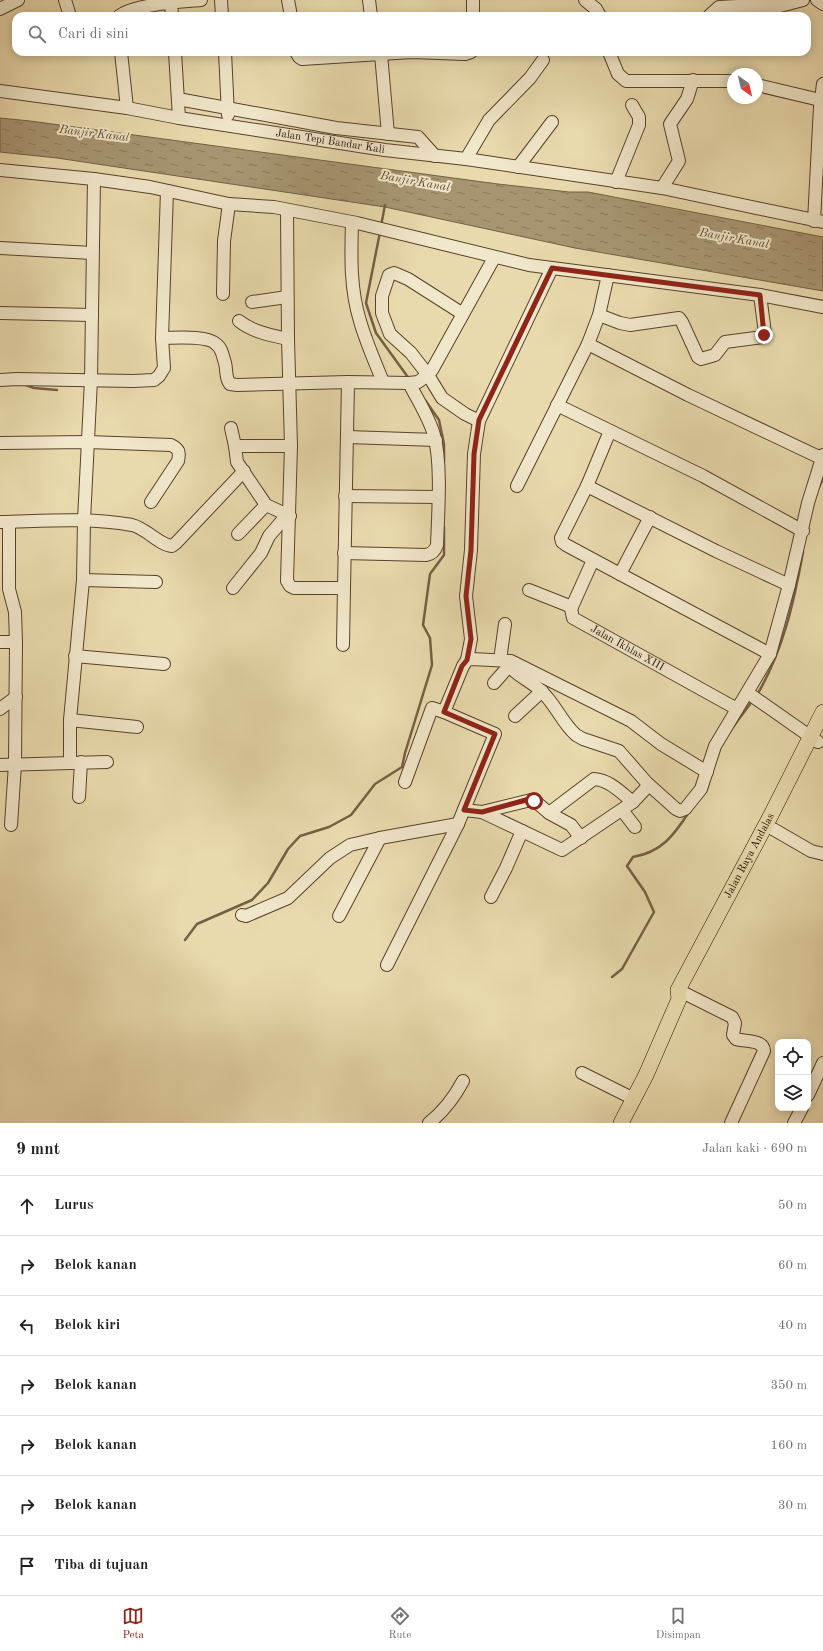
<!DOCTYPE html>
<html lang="id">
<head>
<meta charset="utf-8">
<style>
	:root { --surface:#fff; --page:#f2f2f2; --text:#202124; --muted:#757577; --line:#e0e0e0; --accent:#8f2418 }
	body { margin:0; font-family:"Old Standard TT",serif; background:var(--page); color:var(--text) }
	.controls { position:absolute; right:12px; bottom:12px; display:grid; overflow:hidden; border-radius:8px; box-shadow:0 2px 10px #0003 }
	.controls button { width:36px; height:36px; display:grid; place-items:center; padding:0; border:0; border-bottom:1px solid var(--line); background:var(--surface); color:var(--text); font:20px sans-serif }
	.compass { position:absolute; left:727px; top:68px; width:36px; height:36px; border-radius:50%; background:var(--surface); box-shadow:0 2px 10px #0003; rotate:146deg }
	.stop { position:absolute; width:12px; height:12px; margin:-9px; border:3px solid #8f2418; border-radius:50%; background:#fff }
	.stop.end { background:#8f2418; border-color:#fff; box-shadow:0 1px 4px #0008 }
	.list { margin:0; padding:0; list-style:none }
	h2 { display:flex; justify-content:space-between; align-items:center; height:52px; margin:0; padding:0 16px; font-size:17px }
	h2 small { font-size:13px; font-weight:400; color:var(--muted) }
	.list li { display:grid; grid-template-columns:26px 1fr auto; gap:12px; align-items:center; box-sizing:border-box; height:60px; padding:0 16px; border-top:1px solid var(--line) }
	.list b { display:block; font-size:15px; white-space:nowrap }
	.list em { font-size:13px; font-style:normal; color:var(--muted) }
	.icon { flex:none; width:22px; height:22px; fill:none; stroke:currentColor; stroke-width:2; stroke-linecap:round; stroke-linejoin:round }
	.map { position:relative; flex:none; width:823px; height:1123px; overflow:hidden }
	.search { position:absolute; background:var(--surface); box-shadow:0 2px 10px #0003; left:12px; right:12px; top:12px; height:44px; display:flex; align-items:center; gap:10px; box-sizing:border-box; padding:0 14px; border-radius:12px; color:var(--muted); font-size:15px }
	.sheet { height:472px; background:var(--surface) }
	nav { display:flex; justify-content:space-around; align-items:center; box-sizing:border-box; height:56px; border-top:1px solid var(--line); background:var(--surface); font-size:11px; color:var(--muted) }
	nav a { display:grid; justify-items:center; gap:2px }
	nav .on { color:var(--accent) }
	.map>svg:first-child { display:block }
</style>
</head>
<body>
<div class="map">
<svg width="823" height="1123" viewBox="0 0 823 1123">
	<defs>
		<pattern id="water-ripples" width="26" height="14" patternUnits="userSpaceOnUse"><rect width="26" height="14" fill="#a79572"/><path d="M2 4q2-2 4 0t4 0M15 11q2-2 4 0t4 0" fill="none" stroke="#88785b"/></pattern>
	</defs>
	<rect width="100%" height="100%" fill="#e9daad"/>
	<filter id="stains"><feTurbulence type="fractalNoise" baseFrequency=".005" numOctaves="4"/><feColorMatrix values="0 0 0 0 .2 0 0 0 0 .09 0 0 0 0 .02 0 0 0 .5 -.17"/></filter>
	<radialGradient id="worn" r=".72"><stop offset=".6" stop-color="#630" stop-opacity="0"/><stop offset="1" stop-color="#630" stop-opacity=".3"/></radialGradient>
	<polygon fill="url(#water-ripples)" stroke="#746044" points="0,118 30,121 498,184 569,192 588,192 823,237 823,291 575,248 385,207 57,158 0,152"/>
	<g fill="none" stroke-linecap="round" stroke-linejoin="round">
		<g stroke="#746044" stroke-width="2.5">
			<polyline points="381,226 385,205"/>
			<polyline points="380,232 366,303 376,333 410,380"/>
			<polyline points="23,384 34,388 57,390"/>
			<polyline points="425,400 439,420 444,444 444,462"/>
			<polyline points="819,487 823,479"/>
			<path d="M757 695C783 651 794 602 803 552"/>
			<polyline points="733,727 753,700"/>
			<polyline points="185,940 197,924 252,900 268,883 288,849 300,836 329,827 351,815 375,784 402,767 405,753 432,665 430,638 423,625 430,574 444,555 444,527"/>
			<path d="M612 977 622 969 654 912 645 892 627 866 633 857C662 852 674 835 689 812"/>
		</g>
		<defs>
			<g id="minor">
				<polyline points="65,0 70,16"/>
				<polyline points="221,0 222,16"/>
				<polyline points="288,0 291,16"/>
				<polyline points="369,0 371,16"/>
				<polyline points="473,0 473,16"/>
				<polyline points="585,0 596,9 600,16"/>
				<polyline points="817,0 823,4"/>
				<polyline points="171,3 172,16"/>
				<polyline points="0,9 18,0"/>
				<path d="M119 16C135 4 180 2 201 0"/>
				<polyline points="709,16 719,7 738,6 780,6 803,0"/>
				<polyline points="121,52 127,108"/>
				<polyline points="175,52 179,118"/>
				<polyline points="225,52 228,115"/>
				<polyline points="296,52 299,57 302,59 412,52 465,54 471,52"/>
				<polyline points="609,52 618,74 626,81 733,81"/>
				<polyline points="381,54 388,134"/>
				<polyline points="757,85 820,100"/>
				<path id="s1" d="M0 91 127 108 179 118 385 150 466 159 662 188 823 222"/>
				<polyline points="178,99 336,128 418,137 435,156"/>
				<polyline points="466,159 489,120 530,78 543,60"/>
				<polyline points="518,167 552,122"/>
				<polyline points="0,170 94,179 150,187 229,204 274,207 357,223 529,265 760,295 823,307"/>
				<polyline points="94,179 91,380 84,520 83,580 70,720 137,727"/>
				<polyline points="616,182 639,125 639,117 632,105"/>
				<polyline points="662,188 679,161 670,124 687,99 693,80"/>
				<polyline points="287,210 288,339 291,446 287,581 290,586 294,588 344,588 348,382"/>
				<polyline points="814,221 820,107 823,84"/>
				<path d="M352 223C351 256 350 289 360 321 366 342 375 362 383 382"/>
				<polyline points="0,248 92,253"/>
				<polyline points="223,294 224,241 229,204"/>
				<polyline points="252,302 287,297"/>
				<polyline points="0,313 92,315"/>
				<polyline points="463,314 408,279 394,273 389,275 382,296 382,313 390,334 411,353 428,375 442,398 465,414 479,421"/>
				<polyline points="599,315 620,323 630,325 679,318 682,322 698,357 701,359 715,355 725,342 763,337 765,333 760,295"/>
				<path d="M239 321C253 332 270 335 288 339"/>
				<path d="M162 338C175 338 207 335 216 344 222 348 223 357 225 363 227 370 225 378 230 384L237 385 348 382 409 383 418 382 428 375 432 370 494 258"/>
				<polyline points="588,344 688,395 823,459"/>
				<polyline points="0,380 17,379 133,381 154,380 159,376 164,368 162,338 167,191"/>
				<polyline points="557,405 703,476 803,531"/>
				<polyline points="231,428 235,446"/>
				<polyline points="610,431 587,486 561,538 562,542 566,545 620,574"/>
				<polyline points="348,437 436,440"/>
				<path d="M0 443 88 442 171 445C179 449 180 452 178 461L151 502"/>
				<polyline points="517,486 588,344 599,315 608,275"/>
				<polyline points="587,486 716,551 789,585"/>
				<polyline points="345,496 438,497"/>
				<polyline points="290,516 266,505 237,462 235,446 291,446"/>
				<polyline points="650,517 620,574 770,654"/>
				<path d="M0 522C44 521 88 517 132 525 146 528 159 545 172 546L176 543 244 471"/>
				<polyline points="238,534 266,505"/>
				<path d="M344 553 426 555C432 554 435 551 437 545 438 514 442 464 434 435 429 417 417 399 409 383"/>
				<path id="s2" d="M593 560 571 609 573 618 737 709"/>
				<polyline points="83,580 156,582"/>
				<polyline points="233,588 261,553 269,536 287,515"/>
				<polyline points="529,590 572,607"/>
				<polyline points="0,642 16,642 15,612 9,589 9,522"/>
				<polyline points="343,645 344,588"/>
				<polyline points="75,656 164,664"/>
				<polyline points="467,660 471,639 466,596 471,550 474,454 479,421 552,268"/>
				<polyline points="500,660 505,624"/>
				<path d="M506 661C514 675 530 680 541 691 555 703 562 723 576 735L583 739 619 751 647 783 676 809 680 811 685 809 701 789 715 746 770 654 789 585 808 503 823 455"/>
				<polyline points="494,683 509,666"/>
				<polyline points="748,693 818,742"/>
				<polyline points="0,709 16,697"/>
				<polyline points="515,716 542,691"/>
				<polyline points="70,720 70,762"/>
				<polyline points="0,765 107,762"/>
				<polyline points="405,782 432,708 444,712"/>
				<polyline points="79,797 81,762"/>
				<polyline points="464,810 482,812 562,850 633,802 649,785"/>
				<polyline points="622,810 635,827"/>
				<polyline points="482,812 531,800 536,802 549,813 571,825 581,838"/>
				<path d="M549 813 594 779C610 780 621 793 633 802"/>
				<polyline points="11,825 15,764 16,642"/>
				<polyline points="773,829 811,851 823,854"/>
				<polyline points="491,897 506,868 522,831"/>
				<polyline points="242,915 246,916 288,898 330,858 350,845 380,838 458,824"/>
				<polyline points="339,916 380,838"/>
				<polyline points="387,965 458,824 495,734 444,712 463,666 467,660 472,659 511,661 631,721 661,744 707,772"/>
				<path d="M678 990 732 1017 735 1023 733 1035 736 1039C745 1042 763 1039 764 1051L731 1123"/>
				<polyline points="582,1073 634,1099"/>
				<polyline points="808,1095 823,1063"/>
				<path d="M429 1123C444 1111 454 1098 463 1081"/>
				<polyline points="794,1123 802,1108"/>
			</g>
			<g id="major">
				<path id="s3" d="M621 1123 646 1075 679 999 678 990 771 815 823 712"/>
			</g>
		</defs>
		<use href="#minor" stroke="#58422b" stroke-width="14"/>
		<use href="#major" stroke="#271000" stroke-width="16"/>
		<use href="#minor" stroke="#f1e7ca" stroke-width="12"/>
		<use href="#major" stroke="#e9daad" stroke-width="15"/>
	</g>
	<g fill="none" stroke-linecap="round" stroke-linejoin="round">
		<polyline stroke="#8f2418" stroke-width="5" points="534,801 526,800 482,812 464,810 495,734 444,712 462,666 467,660 471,639 466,596 471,550 474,454 479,420 552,268 760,295 764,335"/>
	</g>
	<g text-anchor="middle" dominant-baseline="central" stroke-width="4" stroke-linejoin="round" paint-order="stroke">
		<g font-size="11" fill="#271000" stroke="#f1e7ca">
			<text stroke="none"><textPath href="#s1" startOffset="334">Jalan Tepi Bandar Kali</textPath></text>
			<text stroke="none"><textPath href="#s2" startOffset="125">Jalan Ikhlas XIII</textPath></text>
			<text stroke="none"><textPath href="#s3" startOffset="298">Jalan Raya Andalas</textPath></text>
		</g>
		<g font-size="12" font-style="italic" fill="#614c33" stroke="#f1e7ca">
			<text transform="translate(94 134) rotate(7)">Banjir Kanal</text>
			<text transform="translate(415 182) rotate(10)">Banjir Kanal</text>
			<text transform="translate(734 239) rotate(10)">Banjir Kanal</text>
		</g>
	</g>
	<rect width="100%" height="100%" filter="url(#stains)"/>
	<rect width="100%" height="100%" fill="url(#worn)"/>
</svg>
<div class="controls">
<button><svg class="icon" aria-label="locate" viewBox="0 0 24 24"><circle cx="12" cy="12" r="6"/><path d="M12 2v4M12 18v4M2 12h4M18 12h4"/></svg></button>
<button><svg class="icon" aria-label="layers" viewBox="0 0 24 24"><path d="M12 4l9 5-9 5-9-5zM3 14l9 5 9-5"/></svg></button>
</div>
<svg class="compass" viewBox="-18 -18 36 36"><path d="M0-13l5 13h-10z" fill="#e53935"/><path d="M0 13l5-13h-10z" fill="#757577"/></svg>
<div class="stop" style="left:534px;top:801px"></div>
<div class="stop end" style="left:764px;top:335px"></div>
<div class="search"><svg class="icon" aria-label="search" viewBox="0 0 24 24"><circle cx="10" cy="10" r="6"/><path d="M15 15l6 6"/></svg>Cari di sini</div>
</div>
<section class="sheet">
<h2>9 mnt<small>Jalan kaki · 690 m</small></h2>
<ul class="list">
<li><svg class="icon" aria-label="ahead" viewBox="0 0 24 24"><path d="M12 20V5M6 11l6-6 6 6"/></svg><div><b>Lurus</b></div><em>50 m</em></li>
<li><svg class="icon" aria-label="right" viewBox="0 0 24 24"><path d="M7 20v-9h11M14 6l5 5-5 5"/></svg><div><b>Belok kanan</b></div><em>60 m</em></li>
<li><svg class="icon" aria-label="left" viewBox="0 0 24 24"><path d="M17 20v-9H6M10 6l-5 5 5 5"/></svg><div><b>Belok kiri</b></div><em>40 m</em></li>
<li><svg class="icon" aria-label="right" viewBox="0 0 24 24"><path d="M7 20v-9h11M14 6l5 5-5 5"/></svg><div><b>Belok kanan</b></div><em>350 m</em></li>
<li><svg class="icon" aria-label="right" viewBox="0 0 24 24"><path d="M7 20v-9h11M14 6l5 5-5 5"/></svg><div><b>Belok kanan</b></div><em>160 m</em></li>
<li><svg class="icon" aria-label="right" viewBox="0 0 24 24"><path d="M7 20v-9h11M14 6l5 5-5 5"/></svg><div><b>Belok kanan</b></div><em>30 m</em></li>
<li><svg class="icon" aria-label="arrive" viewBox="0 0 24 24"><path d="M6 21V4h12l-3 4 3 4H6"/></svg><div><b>Tiba di tujuan</b></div></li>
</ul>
</section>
<nav>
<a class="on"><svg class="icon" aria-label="map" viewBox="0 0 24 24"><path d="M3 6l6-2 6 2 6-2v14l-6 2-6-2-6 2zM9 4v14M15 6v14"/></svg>Peta</a>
<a><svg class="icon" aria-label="directions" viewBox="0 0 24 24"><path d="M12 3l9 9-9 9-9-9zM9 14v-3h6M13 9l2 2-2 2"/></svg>Rute</a>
<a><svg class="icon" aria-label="saved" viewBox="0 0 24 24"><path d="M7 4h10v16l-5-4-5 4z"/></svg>Disimpan</a>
</nav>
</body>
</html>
